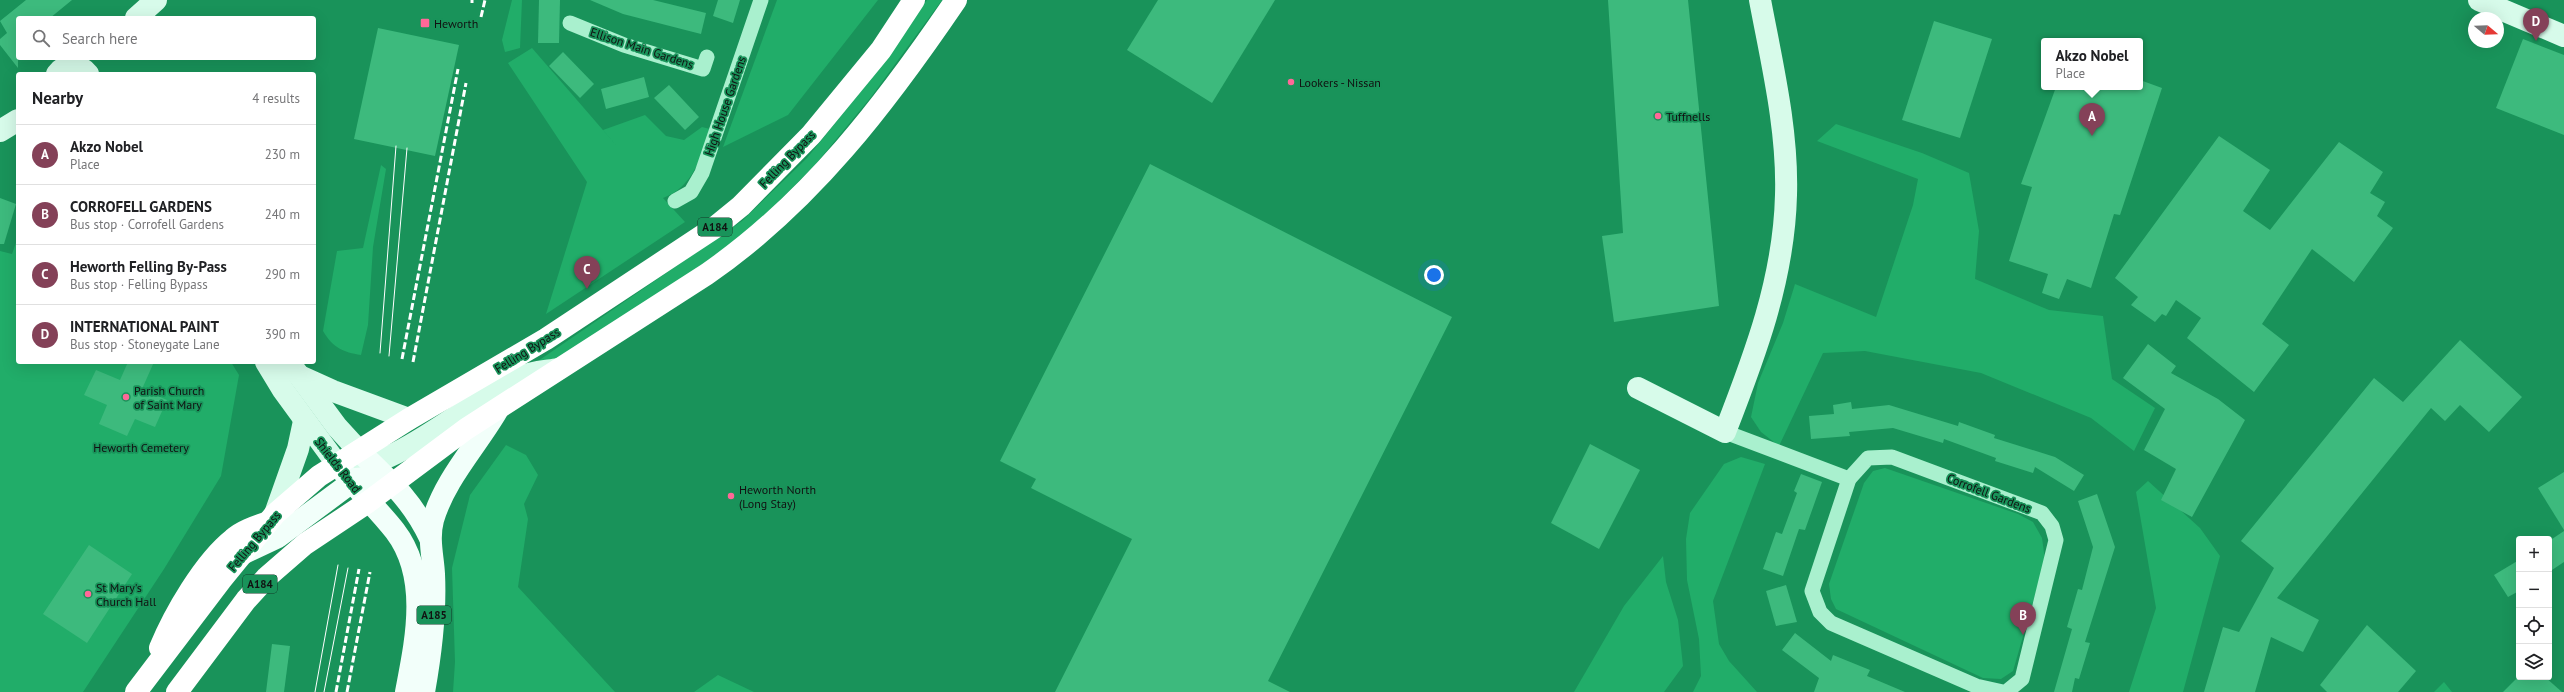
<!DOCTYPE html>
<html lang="en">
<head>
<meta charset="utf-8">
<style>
	:root { --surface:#fff; --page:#f6f6f6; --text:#202124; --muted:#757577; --line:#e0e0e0; --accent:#844158 }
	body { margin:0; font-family:"PT Sans",sans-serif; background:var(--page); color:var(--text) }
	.controls { position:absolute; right:12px; bottom:12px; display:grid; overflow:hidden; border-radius:4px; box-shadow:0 4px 16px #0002 }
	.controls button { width:36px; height:36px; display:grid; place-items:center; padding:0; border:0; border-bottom:1px solid var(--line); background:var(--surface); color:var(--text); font:20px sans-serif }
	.compass { position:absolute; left:2468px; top:12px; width:36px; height:36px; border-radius:50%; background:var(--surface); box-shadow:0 4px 16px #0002; rotate:109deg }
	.you { position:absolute; left:1434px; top:275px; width:14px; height:14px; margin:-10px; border:3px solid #fff; border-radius:50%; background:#1a73e8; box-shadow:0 0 0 6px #1a73e833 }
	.badge { display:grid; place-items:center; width:26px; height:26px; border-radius:50%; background:var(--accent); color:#fff; font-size:13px; font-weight:700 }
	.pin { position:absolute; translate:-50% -33px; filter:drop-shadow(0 1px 2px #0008) }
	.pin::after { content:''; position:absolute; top:21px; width:14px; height:12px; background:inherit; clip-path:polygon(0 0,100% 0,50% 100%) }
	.popup { position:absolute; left:2041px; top:38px; width:102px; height:52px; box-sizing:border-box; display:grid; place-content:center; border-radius:4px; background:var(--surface); filter:drop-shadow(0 1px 3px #0005); font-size:13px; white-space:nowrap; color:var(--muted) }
	.popup b { font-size:15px; color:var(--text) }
	.popup::after { content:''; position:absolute; left:50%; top:100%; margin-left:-8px; border:8px solid transparent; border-top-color:var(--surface) }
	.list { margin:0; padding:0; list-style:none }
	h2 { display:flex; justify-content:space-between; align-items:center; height:52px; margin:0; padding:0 16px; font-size:17px }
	h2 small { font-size:13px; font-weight:400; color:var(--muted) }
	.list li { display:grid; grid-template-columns:26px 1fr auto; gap:12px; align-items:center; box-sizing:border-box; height:60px; padding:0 16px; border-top:1px solid var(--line) }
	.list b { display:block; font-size:15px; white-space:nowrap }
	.list p { margin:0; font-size:13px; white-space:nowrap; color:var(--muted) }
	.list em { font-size:13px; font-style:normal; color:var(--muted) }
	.icon { flex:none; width:22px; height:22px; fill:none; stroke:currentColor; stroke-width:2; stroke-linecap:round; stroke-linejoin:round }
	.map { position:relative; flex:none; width:2564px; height:692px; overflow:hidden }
	.search { position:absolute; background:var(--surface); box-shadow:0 4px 16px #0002; left:16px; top:16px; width:300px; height:44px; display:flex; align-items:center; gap:10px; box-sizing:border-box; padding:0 14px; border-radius:4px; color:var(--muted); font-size:15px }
	.panel { position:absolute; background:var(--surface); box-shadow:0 4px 16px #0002; left:16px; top:72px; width:300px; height:292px; border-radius:4px }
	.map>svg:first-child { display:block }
</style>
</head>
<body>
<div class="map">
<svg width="2564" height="692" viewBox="0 0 2564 692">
	<rect width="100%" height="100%" fill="#19935a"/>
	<g fill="#21ad69">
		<polygon points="512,0 522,0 520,48 505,52 502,40"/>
		<polygon points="777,0 878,0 788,115 723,147"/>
		<polygon points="927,0 942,0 871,97 815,165 746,234 685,276 527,378 522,372 742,221 807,158 862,90"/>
		<path d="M532 48 628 159 603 130 645 115 666 136 684 140 702 127 710 129C703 155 692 188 663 198L685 222 546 314 587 182 508 63Z"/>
		<polygon points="1836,124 1922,153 1969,173 1979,231 1975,279 2049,310 2103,316 2112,379 2155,408 2134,451 2091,418 1981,373 1865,351 1823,353 1779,446 1761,432 1751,417 1758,383 1783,323 1795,284 1876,317 1913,205 1918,179 1817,141"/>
		<path d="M381 165 386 169 373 247 368 325 361 355C343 352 333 348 323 331L337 251 363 248Z"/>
		<polygon points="18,237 18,362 231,362 239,375 221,476 164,569 83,692 0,692 0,251 12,254"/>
		<polygon points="506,445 526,455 538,475 524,504 528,519 518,587 615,692 453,692 455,662 452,568 470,495"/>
		<polygon points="1741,457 1765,464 1713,601 1719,644 1729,661 1757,692 1693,692 1701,676 1699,639 1687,580 1686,539 1690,513 1724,464"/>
		<polygon points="1885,468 2018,514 2033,522 2042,538 2045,560 2013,671 2001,679 1983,678 1836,609 1831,599 1829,584 1864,483 1873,471"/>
		<polygon points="2148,481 2200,528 2220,556 2183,692 2129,692 2156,608 2136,492"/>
		<polygon points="1663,556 1666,582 1678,620 1683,666 1664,692 1574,692 1624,606"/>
		<polygon points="718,675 754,692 694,692"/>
		<polygon points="2444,682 2452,692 2434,692"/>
	</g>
	<g fill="#3dba7d">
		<polygon points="26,0 72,0 50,18 18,18 18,68 0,45 0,39 7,33 0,21"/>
		<polygon points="539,0 560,0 559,43 538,43"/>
		<polygon points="590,0 653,0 706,13 701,34 623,14"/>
		<polygon points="718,0 740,0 733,23 713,16"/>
		<polygon points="1158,0 1275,0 1212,103 1127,50"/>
		<polygon points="1608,0 1688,0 1719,306 1614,322 1602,236 1623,233"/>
		<polygon points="1934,21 1992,39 1960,138 1902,120"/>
		<polygon points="378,28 459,45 435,156 354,139"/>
		<polygon points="2523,39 2564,55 2564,135 2496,108"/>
		<polygon points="563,52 594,84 580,98 549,66"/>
		<polygon points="644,77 649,97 606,109 601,89"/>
		<polygon points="2140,80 2162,88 2120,215 2114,214 2091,288 2067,279 2059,299 2042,293 2048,274 2009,261 2032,187 2021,184 2056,87 2140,87"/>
		<polygon points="669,85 699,117 685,130 654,98"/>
		<polygon points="2219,136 2270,170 2243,211 2270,230 2339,142 2383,172 2370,193 2385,202 2377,216 2393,228 2354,282 2312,249 2262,324 2289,345 2254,392 2187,338 2201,318 2176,300 2166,316 2162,314 2155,322 2131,305 2138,297 2115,278"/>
		<polygon points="1150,164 1452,317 1268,681 1290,692 1055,692 1132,539 1031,488 1036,479 1000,461"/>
		<polygon points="0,198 16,204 4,244 0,244"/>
		<polygon points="2460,340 2522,397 2489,432 2460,405 2445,421 2431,408 2277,598 2319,620 2303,652 2271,637 2255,692 2204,692 2223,627 2239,632 2274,568 2241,541 2374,378 2403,402"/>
		<polygon points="2148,344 2176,366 2171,373 2218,399 2245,420 2192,517 2161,500 2176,469 2144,450 2165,409 2123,378"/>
		<polygon points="128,362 154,362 142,389 167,400 155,427 135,419 127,436 99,424 107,405 84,395 96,370 120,380"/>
		<polygon points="1851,402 1852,409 1889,405 1958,426 1959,422 1995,435 1994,438 2055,457 2084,475 2074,491 2035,467 2033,473 1995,461 1996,458 1944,439 1943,443 1893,428 1849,432 1850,436 1811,439 1809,416 1834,414 1833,405"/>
		<polygon points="1590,444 1640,470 1599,549 1551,523"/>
		<polygon points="2564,472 2564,530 2538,488"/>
		<polygon points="1801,474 1822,482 1805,530 1799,529 1783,576 1763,569 1776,532 1782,534 1797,493 1794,491"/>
		<polygon points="2097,494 2115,547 2085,642 2090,643 2079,679 2075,678 2072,692 2054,692 2072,629 2067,627 2078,589 2082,590 2093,547 2078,501"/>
		<polygon points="2564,531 2564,562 2549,572 2549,541"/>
		<polygon points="89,545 132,574 87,643 43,614"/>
		<polygon points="2519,560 2519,591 2508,597 2494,575"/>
		<polygon points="1786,585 1797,622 1776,626 1766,591"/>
		<polygon points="2367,625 2416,671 2398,692 2327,692 2320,685"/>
		<polygon points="1795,633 1831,661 1833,655 1870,670 1867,676 1905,692 1814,692 1819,678 1782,650"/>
		<polygon points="272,644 290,646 284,692 266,692"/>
		<polygon points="2518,677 2545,677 2562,692 2503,692"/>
	</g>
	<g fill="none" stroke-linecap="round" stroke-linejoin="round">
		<g stroke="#a9f0ce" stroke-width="15">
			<polyline points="570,23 624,45 703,69 707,57"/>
			<polyline points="675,201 691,192 702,173 761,0"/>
			<polyline points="1725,432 1849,479"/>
			<polyline points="2003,692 1976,686 1831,623 1820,612 1812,591 1849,479 1868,458 1892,457 2042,513 2052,526 2056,540 2022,679 2006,692"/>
		</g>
		<g stroke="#d7fbea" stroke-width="22">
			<polyline points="2479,0 2564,36"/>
			<polyline points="136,18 156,0"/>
			<path d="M57 74C65 63 79 63 88 74"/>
			<polyline points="0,131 18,120"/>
			<path d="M266 362 283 390 337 464C379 484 479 394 519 377 530 372 546 371 558 369"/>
			<polyline points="289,362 337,427 359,451"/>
			<polyline points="302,377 333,391 409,419"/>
			<path d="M1638 388 1725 432C1755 355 1784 279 1786 195 1788 130 1772 64 1760 0"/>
			<polyline points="275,514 298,449 304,421"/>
		</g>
		<g stroke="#f2fffa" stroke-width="22">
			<path d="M359 451C389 480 412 500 430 538"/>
			<path d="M337 464C355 488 377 508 395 531 430 577 416 640 406 692"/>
			<polyline points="242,554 278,537 356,479 376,477 392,484"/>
			<path d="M424 692C431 653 436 614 434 574 433 556 428 539 433 520 445 479 476 447 497 411"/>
		</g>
		<g stroke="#fff" stroke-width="22">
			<path d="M160 648C174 614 204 562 233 539 242 531 254 527 266 523"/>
			<polyline points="136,692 221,580 275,514 319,476 409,419 546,339 714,228 741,206 811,135 881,50 914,0"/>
			<path d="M177 692 246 600 267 577 305 544 368 502 466 429 707 274C811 202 886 103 956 0"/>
		</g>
		<g stroke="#fff" stroke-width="1">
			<polyline points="380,353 396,146"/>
			<polyline points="389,356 407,148"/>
			<polyline points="315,692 338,565"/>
			<polyline points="324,692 348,568"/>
		</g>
		<g stroke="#fff" stroke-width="3" stroke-dasharray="7 3" stroke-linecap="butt">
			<polyline points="472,3 472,0"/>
			<polyline points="481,17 485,0"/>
			<polyline points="402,359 458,69"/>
			<polyline points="413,362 466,83"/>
			<polyline points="336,692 359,569"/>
			<polyline points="347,692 370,572"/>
		</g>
	</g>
	<g fill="#ff6898" stroke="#19935a" stroke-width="1.5">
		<rect x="420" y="18" width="10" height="10" rx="2"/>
		<circle cx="1291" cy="82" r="4"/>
		<circle cx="1658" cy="116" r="4"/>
		<circle cx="126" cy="397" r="4"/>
		<circle cx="731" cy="496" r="4"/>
		<circle cx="88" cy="594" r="4"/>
	</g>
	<g text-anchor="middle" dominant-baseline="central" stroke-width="3.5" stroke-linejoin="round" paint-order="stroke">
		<g fill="#19935a" stroke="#133827" stroke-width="1">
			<rect x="698" y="218" width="34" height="18" rx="3"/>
			<rect x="243" y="575" width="34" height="18" rx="3"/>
			<rect x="417" y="606" width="34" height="18" rx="3"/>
		</g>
		<g font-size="11" font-weight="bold" fill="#111">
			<text x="715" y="227">A184</text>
			<text x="260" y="584">A184</text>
			<text x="434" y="615">A185</text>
		</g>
		<g font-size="12" fill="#111" stroke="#19935a" text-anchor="start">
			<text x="434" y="23">Heworth</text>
			<text x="1299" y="82">Lookers - Nissan</text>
			<text x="1666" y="116">Tuffnells</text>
			<text x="134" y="390">Parish Church<tspan x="134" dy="14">of Saint Mary</tspan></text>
			<text x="739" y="489">Heworth North<tspan x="739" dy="14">(Long Stay)</tspan></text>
			<text x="96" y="587">St Mary's<tspan x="96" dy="14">Church Hall</tspan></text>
		</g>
		<g font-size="12" fill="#111" stroke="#19935a">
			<text transform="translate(642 48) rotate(18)">Ellison Main Gardens</text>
			<text transform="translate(725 106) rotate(-71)">High House Gardens</text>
			<text transform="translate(787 159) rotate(-46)">Felling Bypass</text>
			<text transform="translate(527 350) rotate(-32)">Felling Bypass</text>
			<text transform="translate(338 465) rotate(52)">Shields Road</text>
			<text transform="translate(1989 493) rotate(21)">Corrofell Gardens</text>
			<text transform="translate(254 541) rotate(-50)">Felling Bypass</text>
		</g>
		<g font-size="12" fill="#111" stroke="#19935a">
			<text x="141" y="447">Heworth Cemetery</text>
		</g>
	</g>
</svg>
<div class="controls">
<button>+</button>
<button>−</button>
<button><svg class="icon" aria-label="locate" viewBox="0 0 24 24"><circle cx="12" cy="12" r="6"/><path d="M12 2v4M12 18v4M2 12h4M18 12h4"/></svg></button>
<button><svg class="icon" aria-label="layers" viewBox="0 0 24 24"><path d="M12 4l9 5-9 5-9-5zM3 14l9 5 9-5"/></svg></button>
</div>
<svg class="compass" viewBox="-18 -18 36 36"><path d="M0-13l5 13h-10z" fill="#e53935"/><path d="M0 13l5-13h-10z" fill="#757577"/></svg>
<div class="you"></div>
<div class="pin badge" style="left:2092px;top:136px">A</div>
<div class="popup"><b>Akzo Nobel</b>Place</div>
<div class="pin badge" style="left:2023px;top:635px">B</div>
<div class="pin badge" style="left:587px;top:289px">C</div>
<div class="pin badge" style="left:2536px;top:41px">D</div>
<div class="search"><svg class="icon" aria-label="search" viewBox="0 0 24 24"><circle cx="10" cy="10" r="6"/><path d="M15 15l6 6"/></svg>Search here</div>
<section class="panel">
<h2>Nearby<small>4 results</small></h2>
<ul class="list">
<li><span class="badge">A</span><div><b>Akzo Nobel</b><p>Place</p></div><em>230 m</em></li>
<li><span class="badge">B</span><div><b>CORROFELL GARDENS</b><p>Bus stop · Corrofell Gardens</p></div><em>240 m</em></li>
<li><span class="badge">C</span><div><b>Heworth Felling By-Pass</b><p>Bus stop · Felling Bypass</p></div><em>290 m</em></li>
<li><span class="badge">D</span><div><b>INTERNATIONAL PAINT</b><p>Bus stop · Stoneygate Lane</p></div><em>390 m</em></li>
</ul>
</section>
</div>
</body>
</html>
